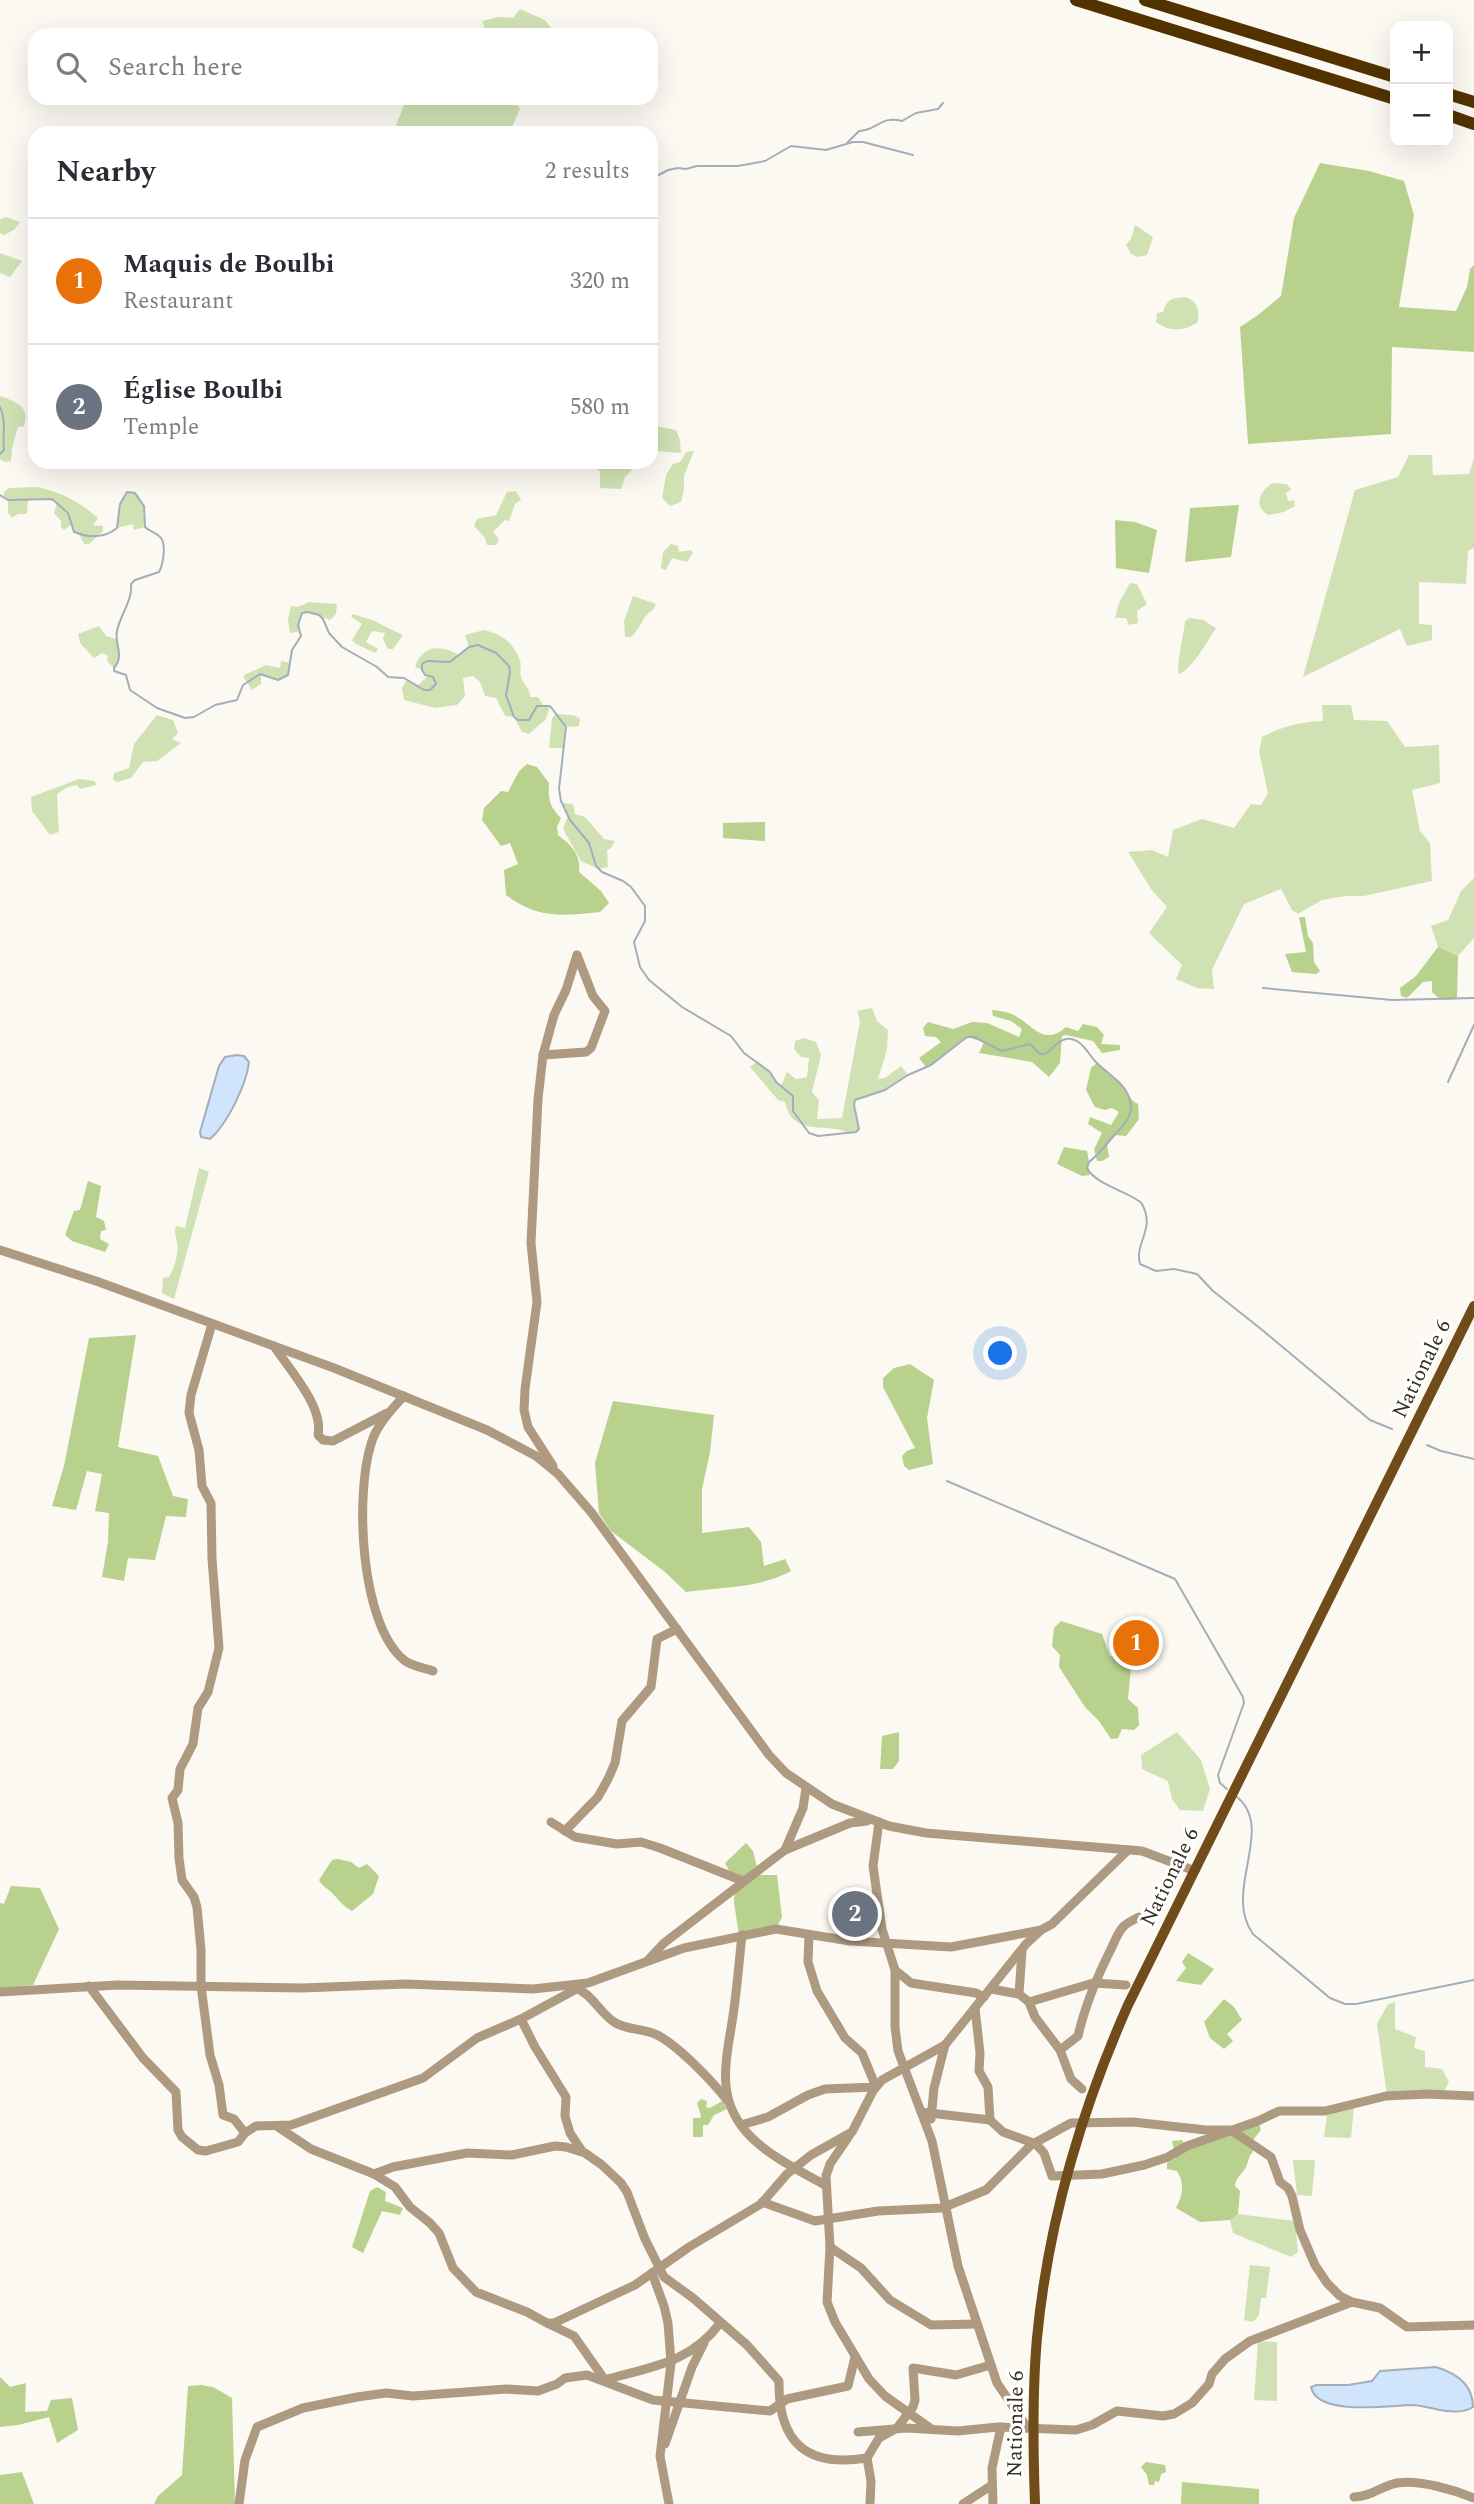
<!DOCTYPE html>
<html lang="en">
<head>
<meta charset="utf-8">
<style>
	:root { --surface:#fff; --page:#f7f7f7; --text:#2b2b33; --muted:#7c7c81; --line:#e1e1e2; --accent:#7c3aed }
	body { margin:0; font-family:Spectral,serif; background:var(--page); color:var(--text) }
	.controls { position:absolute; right:21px; top:21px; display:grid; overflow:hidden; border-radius:14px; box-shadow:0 7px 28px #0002 }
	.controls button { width:63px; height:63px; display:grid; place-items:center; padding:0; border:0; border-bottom:2px solid var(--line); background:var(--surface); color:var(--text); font:35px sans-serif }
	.you { position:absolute; left:1001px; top:1354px; width:24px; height:24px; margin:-18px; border:5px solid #fff; border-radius:50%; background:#1a73e8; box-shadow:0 0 0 10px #1a73e833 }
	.badge { display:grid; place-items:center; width:46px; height:46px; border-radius:50%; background:var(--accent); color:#fff; font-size:23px; font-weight:700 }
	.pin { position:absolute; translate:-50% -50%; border:4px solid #fff; box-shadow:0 2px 7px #0006 }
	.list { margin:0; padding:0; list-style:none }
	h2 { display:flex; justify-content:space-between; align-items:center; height:91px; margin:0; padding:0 28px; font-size:30px }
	h2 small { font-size:23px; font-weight:400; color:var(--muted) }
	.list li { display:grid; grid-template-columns:46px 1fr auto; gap:21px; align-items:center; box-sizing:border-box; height:126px; padding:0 28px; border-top:2px solid var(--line) }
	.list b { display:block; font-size:26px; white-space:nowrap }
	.list p { margin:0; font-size:23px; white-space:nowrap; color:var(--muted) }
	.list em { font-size:23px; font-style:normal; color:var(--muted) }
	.icon { flex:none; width:38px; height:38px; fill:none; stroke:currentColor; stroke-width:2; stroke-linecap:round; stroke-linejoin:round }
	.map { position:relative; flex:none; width:1474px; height:2504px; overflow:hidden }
	.search { position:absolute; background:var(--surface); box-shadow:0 7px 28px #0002; left:28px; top:28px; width:630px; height:77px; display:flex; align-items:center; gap:18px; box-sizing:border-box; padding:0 24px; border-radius:21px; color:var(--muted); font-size:26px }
	.panel { position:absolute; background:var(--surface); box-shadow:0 7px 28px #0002; left:28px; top:126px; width:630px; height:343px; border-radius:21px }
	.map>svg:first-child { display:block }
</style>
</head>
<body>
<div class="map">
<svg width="1474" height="2504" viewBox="0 0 1474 2504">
	<rect width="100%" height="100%" fill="#fcf9f2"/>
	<g fill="#d0e2b4">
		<polygon points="520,9 545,20 556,35 487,35 482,21 498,17 513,18"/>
		<polygon points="407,98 514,98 520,109 511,129 506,133 393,133"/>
		<polygon points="6,217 20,222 14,230 4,235 0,233 0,219"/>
		<polygon points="1135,225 1153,237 1147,255 1138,257 1131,254 1126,245 1131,239"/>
		<polygon points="0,253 22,261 10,277 0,273"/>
		<path d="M1185 297C1197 300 1200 311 1198 322 1183 332 1170 332 1156 322L1157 313 1163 312C1167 299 1172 298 1185 297Z"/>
		<path d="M0 396C15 401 31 407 24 426L18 427 12 448 11 461 4 462 0 459Z"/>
		<polygon points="651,425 676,430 680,440 681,453 655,451 651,453"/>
		<polygon points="694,451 684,476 684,490 681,502 670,506 662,498 666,475 673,464 680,462 686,452"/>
		<polygon points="1409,455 1432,455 1433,475 1469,474 1474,458 1474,548 1468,551 1466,584 1419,582 1419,624 1432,625 1432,640 1407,646 1400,629 1303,677 1355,490 1398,477"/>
		<polygon points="585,462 639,462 625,477 621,489 600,488 600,471"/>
		<path d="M1273 483 1287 484 1291 490 1286 493 1288 501 1294 500 1295 506 1284 512 1268 515C1252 505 1261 490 1273 483Z"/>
		<path d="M37 487C63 493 78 501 98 518L93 525 103 526V531L89 544H84L79 534 74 532 72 524 64 530 61 527V521L54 513 57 503 45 498 28 500 27 514H18L12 518 8 513V500L4 496V492L9 488Z"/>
		<polygon points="516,491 521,500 515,504 509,521 505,520 493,532 499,539 496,545 487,545 485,538 474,526 477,519 496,515 507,492"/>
		<polygon points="127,492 135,493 144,506 145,527 134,530 133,524 117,528 120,504"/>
		<polygon points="671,544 678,546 679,552 691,550 693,553 687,562 672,558 666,570 661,568 663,552"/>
		<polygon points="1130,583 1137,584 1147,604 1137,611 1138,623 1129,625 1126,618 1115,618 1119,603"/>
		<path d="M633 596 656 604C653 612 649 611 645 617 639 626 640 628 631 637H625L624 621Z"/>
		<polygon points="309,602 337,604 336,614 330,620 308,612 303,613 299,619 300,631 290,633 288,619 291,606 298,607"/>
		<polygon points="353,614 372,620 403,635 393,649 388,649 383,639 385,633 372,631 366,642 378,649 375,653 356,644 352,640 362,624 351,617"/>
		<path d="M1190 618 1203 620 1216 628C1207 642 1193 668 1179 674 1176 666 1184 633 1185 621Z"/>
		<path d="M99 626 106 636 117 639C121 649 121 659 114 668L107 661 108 656 102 653 94 658 80 643 78 634Z"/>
		<path d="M484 630C502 634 513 642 520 661 522 666 519 672 521 677 523 685 530 687 530 697H538L543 705 550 706 546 719 529 734 522 732 514 717 505 716 496 698 485 696 480 682 473 676 463 678 465 696 457 705 435 708 404 700 402 688 407 679 418 685 428 676 422 670 415 667C422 645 441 644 459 655L469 647 465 635Z"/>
		<polygon points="281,661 290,663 288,675 278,680 261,674 261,684 252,690 244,678 244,675 266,665 280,668"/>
		<path d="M1322 705H1351L1354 720 1387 721 1405 747 1439 745 1440 783 1412 790 1420 831 1430 843 1432 881 1364 896H1345L1322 900 1298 914 1292 910 1281 889 1244 904 1212 970 1214 989 1197 988 1176 979 1182 965 1149 933 1167 907 1151 889 1128 852 1152 850 1168 857 1173 830 1202 819 1234 828 1251 804 1261 805 1268 793 1259 752 1262 737C1283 726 1300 722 1323 721Z"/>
		<polygon points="556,714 572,715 580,718 579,726 566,727 563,748 549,748 552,718"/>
		<polygon points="157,715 173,720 178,733 172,739 181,743 157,761 143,762 131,778 117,782 113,779 114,773 129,768 134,744"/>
		<polygon points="79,779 95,781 96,785 80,789 77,785 68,787 57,794 59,832 50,835 32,811 31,797"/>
		<polygon points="562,803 573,804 575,814 585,817 604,839 615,841 611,848 607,850 608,867 599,869 581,861 563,829 568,815"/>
		<polygon points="1474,878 1474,938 1458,956 1438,947 1431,926 1448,920 1461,891"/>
		<path d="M872 1008 877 1021 888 1030 887 1050 878 1079 885 1078 901 1066 908 1075 885 1090 855 1100 854 1105 859 1129 850 1134C832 1121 792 1139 785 1102L778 1100 750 1067 758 1061 770 1072 781 1086 787 1072 796 1079 807 1077 809 1058 801 1057 794 1049 795 1041 804 1038 816 1042 821 1055 812 1092 819 1100 817 1119 842 1118 860 1021 857 1011Z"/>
		<path d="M199 1168 209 1172 174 1299 162 1293 163 1278 169 1277C174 1268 179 1254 177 1243 176 1236 174 1234 176 1226L185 1228Z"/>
		<polygon points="1177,1732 1201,1760 1210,1789 1203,1811 1180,1810 1172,1799 1168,1781 1142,1769 1141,1755"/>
		<polygon points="1395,2002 1395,2029 1416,2037 1414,2048 1425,2051 1425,2067 1442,2069 1449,2082 1444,2092 1387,2095 1377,2024 1388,2004"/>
		<polygon points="1354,2106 1351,2138 1324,2137 1327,2113"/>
		<polygon points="1293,2160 1315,2160 1312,2196 1297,2195"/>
		<polygon points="1238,2214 1295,2221 1298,2252 1291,2257 1233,2233 1230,2220"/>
		<polygon points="1250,2265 1270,2267 1266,2298 1261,2298 1259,2315 1253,2322 1244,2320"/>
		<polygon points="1258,2341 1277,2342 1277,2401 1254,2400"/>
	</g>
	<g fill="#b8d18c">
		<polygon points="1320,163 1369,171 1404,181 1414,215 1399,307 1456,311 1467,287 1470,269 1474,265 1474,352 1392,347 1391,434 1248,444 1240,327 1258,315 1281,296 1294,218"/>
		<polygon points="1239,505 1231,557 1185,562 1190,508"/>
		<polygon points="1115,520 1135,522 1157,530 1149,573 1116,568"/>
		<path d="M527 764 537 767 549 783C548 799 549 806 561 818L557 827 558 835C571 845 581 854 579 872L601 891 609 903 600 912C563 916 537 919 506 895L504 870 518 864 510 843 501 846 482 820 484 808 501 791 508 792 519 771Z"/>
		<polygon points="765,822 765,841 723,838 723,823"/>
		<polygon points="1299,917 1305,917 1308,936 1313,943 1314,962 1320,971 1316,974 1292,972 1285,954 1306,952"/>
		<polygon points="1438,947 1458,956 1457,999 1441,1000 1432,992 1432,981 1423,982 1407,998 1401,996 1400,988 1416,976"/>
		<path d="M992 1010C1002 1011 1010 1012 1019 1018 1035 1029 1046 1045 1066 1027L1078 1031 1083 1024 1097 1027 1104 1035 1101 1044 1120 1045V1050L1102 1053 1093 1041 1066 1035 1062 1036 1060 1063 1049 1077 1032 1062 979 1053 984 1042 967 1037 931 1065 926 1067 919 1058 941 1042 936 1037 925 1036 923 1028 928 1022 953 1029 972 1022 987 1023 1019 1037 1022 1029 1011 1021 993 1016Z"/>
		<path d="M1097 1063C1104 1071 1112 1075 1120 1082 1128 1090 1127 1099 1138 1104L1139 1119 1126 1136 1114 1135 1107 1144 1109 1157 1102 1161H1097L1094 1149 1102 1133 1088 1124 1090 1117 1111 1125 1119 1112 1112 1108 1105 1110 1095 1107 1086 1090 1091 1068Z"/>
		<polygon points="1064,1147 1087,1151 1089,1162 1088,1168 1090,1175 1082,1176 1057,1164"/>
		<polygon points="88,1181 101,1186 96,1217 104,1221 106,1230 101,1231 100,1239 109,1244 105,1252 72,1241 65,1235 74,1211 80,1210"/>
		<polygon points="136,1335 118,1447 158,1456 173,1496 188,1499 186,1517 166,1516 155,1560 128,1558 124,1581 102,1577 108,1542 109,1513 95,1511 102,1474 87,1471 76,1510 52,1506 64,1466 89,1338"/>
		<polygon points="910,1364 934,1380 927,1418 933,1464 909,1470 904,1466 902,1456 907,1451 915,1448 883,1387 883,1378 894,1368"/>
		<path d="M613 1401 714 1415 710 1452 702 1489V1533L749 1527 761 1542 764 1566 785 1559 791 1571C760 1588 721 1587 686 1592L665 1572 611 1531 599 1513 595 1463Z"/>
		<polygon points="1061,1621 1102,1634 1110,1656 1124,1658 1123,1667 1131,1668 1128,1699 1138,1708 1139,1725 1134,1730 1122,1729 1118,1738 1111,1739 1099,1721 1085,1707 1059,1667 1060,1655 1052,1646 1054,1628"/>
		<polygon points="899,1732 899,1761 893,1769 880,1769 882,1736"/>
		<polygon points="746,1843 753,1851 759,1875 777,1875 782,1917 776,1929 739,1935 734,1903 735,1882 725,1863"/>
		<path d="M338 1859 351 1862 359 1868 367 1864 379 1876 373 1894 352 1911C343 1906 340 1901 333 1894 328 1888 323 1888 319 1880L332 1860Z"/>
		<polygon points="11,1886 40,1888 59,1929 33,1985 0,1989 0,1903 4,1904"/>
		<polygon points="1188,1953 1214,1969 1201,1985 1176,1981 1186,1968 1182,1962"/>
		<polygon points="1224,1999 1234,2007 1242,2020 1227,2034 1233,2041 1224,2049 1210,2038 1204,2022"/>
		<polygon points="701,2099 707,2101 706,2107 710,2108 724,2100 727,2109 714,2115 708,2125 703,2125 703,2137 693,2137 693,2118 700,2118 701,2116 697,2103"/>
		<path d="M1259 2123 1261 2130 1252 2141 1253 2152C1248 2157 1249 2161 1246 2167 1242 2174 1236 2177 1235 2186L1240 2191 1238 2214 1230 2220 1200 2222 1176 2208C1183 2195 1185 2184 1177 2171L1167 2169V2163L1176 2158 1172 2141 1182 2140 1185 2145Z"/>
		<polygon points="377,2187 386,2192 385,2201 403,2208 400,2215 382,2211 363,2253 352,2247 370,2191"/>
		<polygon points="0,2377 10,2387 26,2383 25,2412 47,2411 51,2400 72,2398 78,2430 57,2443 49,2417 18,2425 0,2427"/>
		<polygon points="201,2385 213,2387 232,2398 235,2504 154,2504 158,2496 182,2475 188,2386"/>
		<polygon points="1146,2462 1165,2465 1166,2472 1161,2474 1159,2482 1155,2481 1154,2485 1149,2485 1147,2475 1141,2467"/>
		<polygon points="22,2472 34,2504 0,2504 0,2475"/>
		<polygon points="1182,2482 1259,2489 1259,2504 1181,2504"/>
	</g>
	<g fill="#d0e4fb" stroke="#a2aeba" stroke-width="2">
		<path d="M237 1055 244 1056 249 1062C247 1083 227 1125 210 1139L201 1137 200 1132 219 1066 225 1057Z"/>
		<path d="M1436 2367C1456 2373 1473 2385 1473 2407 1456 2418 1432 2406 1413 2405 1391 2405 1317 2417 1311 2387L1316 2385H1348L1372 2381 1380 2371Z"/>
	</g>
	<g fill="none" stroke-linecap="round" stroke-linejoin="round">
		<g stroke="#a2aeba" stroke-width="2">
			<path d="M847 143 859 131C877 131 880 115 902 121L916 113 938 109 943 103"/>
			<polyline points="651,179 668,170 678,168 686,169 697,166 738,166 765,161 791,146 826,150 853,142 863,142 913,155"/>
			<path d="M0 407C7 422 2 435 4 450L0 454"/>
			<path d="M0 495 8 500 52 499 68 513 74 532C89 538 105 538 117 528L120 504 127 492 135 493 144 506 145 527C150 532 156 532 160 537 167 543 163 565 159 572L135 580 131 584C133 600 120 615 117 631 114 645 125 655 114 668V671L126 675 130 690 157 708 185 718 194 717 215 705 237 700 243 685 260 674 278 680 288 675 292 650 301 636 298 625 302 613 308 612 319 615 323 619 329 633 342 647 377 667 388 677 404 678 424 690H430L436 684 433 677 425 675 422 670V664L427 661 450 662 469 647 478 645 496 653 509 666 510 672 506 695 514 717 518 720H529L537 706H550L566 727 559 789 561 801 570 820 589 843 596 866 602 872 623 881 631 887 645 906V921L634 942 640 967 649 980 682 1007 731 1036 744 1053 770 1072 776 1082 793 1096V1111L809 1133 818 1136 856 1132 859 1129 854 1105 855 1100 885 1090 908 1075 931 1065 967 1037H974L1002 1051 1030 1044 1040 1054H1045C1052 1050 1058 1040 1066 1039 1080 1037 1087 1052 1095 1061 1105 1072 1119 1079 1126 1091 1139 1113 1124 1124 1112 1138 1104 1147 1098 1155 1089 1162L1087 1168C1096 1186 1136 1194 1142 1204 1156 1230 1134 1242 1140 1264L1156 1271 1174 1269 1197 1274 1213 1291 1261 1329 1370 1420 1392 1429"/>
			<polyline points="1263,988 1392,1000 1474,998"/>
			<polyline points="1448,1082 1474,1025"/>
			<polyline points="1427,1445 1441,1451 1474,1459"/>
			<polyline points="947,1481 1175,1579 1243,1697 1244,1703 1218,1775 1220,1783 1227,1789"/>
			<path d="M1237 1797C1276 1829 1222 1891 1253 1934L1330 1998 1345 2004H1356L1474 1980"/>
		</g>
		<g stroke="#ae9a81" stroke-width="9">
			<polyline points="543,1055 586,1052 591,1048 605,1011 593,996 577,955"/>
			<polyline points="0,1250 96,1281 334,1368 487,1430 536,1456 558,1474 591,1512 769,1755 786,1773 832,1804 889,1826 926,1833 1142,1851 1195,1871"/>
			<polyline points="212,1324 191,1395 189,1413 199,1450 202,1486 211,1503 212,1559 219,1648 208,1692 198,1708 193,1744 180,1769 178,1790 172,1798 178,1823 179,1858 182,1880 194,1897 197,1907 201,1950 201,1986 210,2055 219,2085 223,2115 234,2119 245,2133"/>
			<path d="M274 1346C289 1369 324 1407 318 1435L323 1440 333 1441 387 1413"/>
			<path d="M404 1396C391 1410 376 1426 371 1444 355 1495 360 1624 404 1660 411 1666 424 1668 433 1671"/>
			<polyline points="553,1466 528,1427 524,1410 525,1389 537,1302 531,1243 538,1099 543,1055 554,1015 566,990 577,955"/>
			<polyline points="551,1822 575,1837 617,1844 641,1842 660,1848 743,1881"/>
			<polyline points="879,1822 873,1866 882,1929 895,1970 895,2027 898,2051 932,2141 958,2266 997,2383 1027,2427"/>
			<polyline points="565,1831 598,1797 608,1779 615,1763 622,1721 651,1687 657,1639 677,1629"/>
			<polyline points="785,1850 803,1808 806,1788"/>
			<path d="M742 1935C739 1962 737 1989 733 2016 726 2062 714 2101 752 2138 773 2158 800 2171 825 2185"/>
			<polyline points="1022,1951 1019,1994 1029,2002 1035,2017 1060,2050 1071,2079 1082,2089"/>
			<polyline points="649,1959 664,1943 785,1850 850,1823 867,1821"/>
			<polyline points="895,1970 911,1983 976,1993 984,1997"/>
			<polyline points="89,1986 143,2058 176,2092 178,2130 182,2137 198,2150 206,2151 238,2142 245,2133 256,2126 291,2125 423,2078 477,2038 521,2019 580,1987"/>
			<path d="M573 1987C592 1993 598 2011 614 2022 625 2030 642 2028 655 2034 676 2043 712 2081 727 2100"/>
			<polyline points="991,1989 1019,1994"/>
			<polyline points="0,1992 117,1985 302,1988 405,1984 533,1989 588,1983 684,1948 776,1929 850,1941 951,1947 1041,1930 1052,1924 1128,1850"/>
			<polyline points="1029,2002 1093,1983 1126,1985"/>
			<polyline points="975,2008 980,2053 979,2071 988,2087 990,2120"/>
			<polyline points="521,2019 535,2047 566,2097 565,2116 570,2133 582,2151"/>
			<path d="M1060 2050 1078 2036C1085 2005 1097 1977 1111 1949 1115 1941 1118 1931 1125 1925 1129 1922 1135 1919 1139 1917"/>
			<polyline points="921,2112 990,2120 1003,2132 1036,2144 1044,2153 1052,2176 1102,2174 1144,2165 1168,2157 1187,2146 1258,2121 1279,2111 1325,2111 1386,2096 1427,2094 1474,2096"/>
			<polyline points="931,2119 934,2088 945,2045"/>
			<polyline points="741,2125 768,2117 808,2095 825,2089 876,2087 862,2053 845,2038 817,1991 808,1962 809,1935"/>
			<path d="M278 2127 311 2149 374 2174 393 2167 467 2153 512 2155 555 2146 566 2147 585 2153 602 2165 621 2183 627 2192 645 2239 664 2277 693 2298 747 2345 779 2381C778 2442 806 2468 867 2458"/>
			<polyline points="849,2136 830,2164 826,2176 830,2247 827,2302 835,2322 869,2379 885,2396 930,2428"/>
			<polyline points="374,2174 395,2187 410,2207 430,2223 439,2233 453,2268 476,2292 527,2312 547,2323 554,2323 635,2285 689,2247 761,2204 787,2174 811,2155 852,2132 873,2091 882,2080 945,2045 1026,1944 1039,1932"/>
			<polyline points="762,2202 815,2221 878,2211 942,2208 986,2190 1031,2145 1071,2123 1133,2122 1206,2130 1231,2130 1271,2157 1280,2182 1288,2188 1292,2196 1300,2230 1315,2265 1327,2283 1340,2296 1352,2302 1380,2308 1407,2327 1474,2325"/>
			<polyline points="830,2247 861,2268 890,2300 931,2325 977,2324"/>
			<polyline points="652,2273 664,2306 668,2323 671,2363 660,2456 669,2504"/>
			<path d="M549 2324 574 2336 605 2380C650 2367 691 2363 720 2323"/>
			<polyline points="858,2432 906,2428 958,2431 998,2427 1076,2430 1092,2425 1117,2411 1163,2416 1174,2414 1192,2403 1209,2384 1212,2374 1225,2359 1250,2341 1352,2302"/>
			<polyline points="665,2444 692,2367 704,2343"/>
			<path d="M1354 2497C1371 2497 1381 2486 1397 2483 1418 2479 1454 2490 1474 2498"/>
			<polyline points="239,2504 245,2460 257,2427 303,2408 357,2397 386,2393 413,2396 506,2389 538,2391 557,2384 565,2378 587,2375 653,2400 770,2411 787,2399 848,2386 855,2357"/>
			<polyline points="870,2504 871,2481 867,2458 879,2438 897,2428 913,2407 915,2400 913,2368 956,2375 991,2365"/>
			<polyline points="963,2504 992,2485"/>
			<polyline points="993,2504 992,2468 1001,2427"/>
		</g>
		<path stroke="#6f4c19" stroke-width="10" d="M1035 2504C1033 2449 1032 2393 1037 2338 1048 2223 1081 2111 1128 2005L1474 1306"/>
		<g stroke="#523300" stroke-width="12">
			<polyline points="1076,0 1395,99"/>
			<polyline points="1145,0 1395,77"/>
			<polyline points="1448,94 1474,102"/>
			<polyline points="1448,115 1474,124"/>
		</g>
	</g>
	<g text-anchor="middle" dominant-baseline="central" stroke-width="6" stroke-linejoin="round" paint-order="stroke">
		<g font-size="21" fill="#362f23" stroke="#fff">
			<text transform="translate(1422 1369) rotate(-64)">Nationale 6</text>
			<text transform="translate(1170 1877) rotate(-64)">Nationale 6</text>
			<text transform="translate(1016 2424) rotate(-89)">Nationale 6</text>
		</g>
	</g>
</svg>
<div class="controls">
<button>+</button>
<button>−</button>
</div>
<div class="you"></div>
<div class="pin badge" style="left:1136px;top:1643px;background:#e8710a">1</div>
<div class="pin badge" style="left:855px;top:1914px;background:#6b7280">2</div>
<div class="search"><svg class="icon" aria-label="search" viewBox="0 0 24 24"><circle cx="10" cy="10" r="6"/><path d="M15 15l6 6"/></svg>Search here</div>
<section class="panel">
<h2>Nearby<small>2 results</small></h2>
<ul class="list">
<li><span class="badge" style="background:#e8710a">1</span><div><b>Maquis de Boulbi</b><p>Restaurant</p></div><em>320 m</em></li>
<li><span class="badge" style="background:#6b7280">2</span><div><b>Église Boulbi</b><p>Temple</p></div><em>580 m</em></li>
</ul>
</section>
</div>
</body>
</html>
